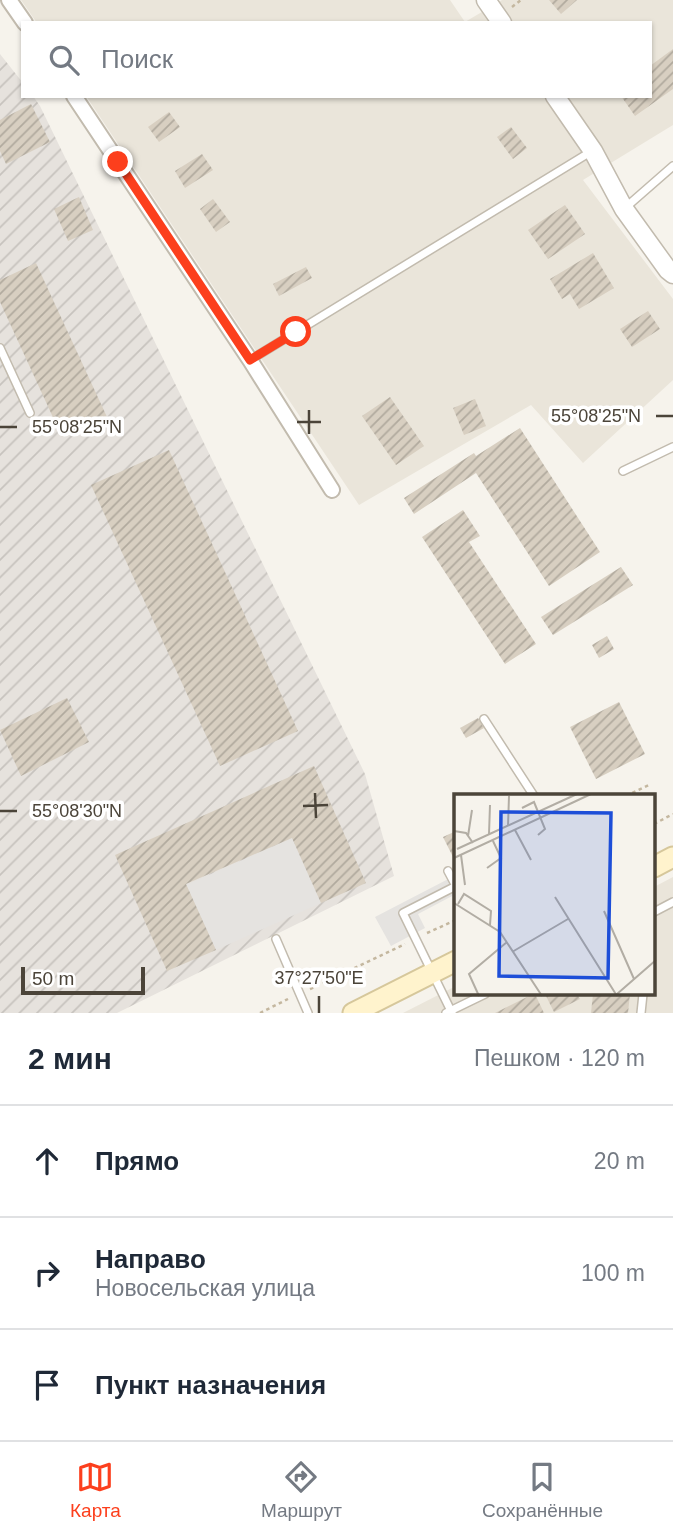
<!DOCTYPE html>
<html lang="ru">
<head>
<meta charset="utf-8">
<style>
	:root { --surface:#fff; --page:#f6f6f7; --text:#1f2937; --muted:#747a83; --line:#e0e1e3; --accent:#fc3f1d }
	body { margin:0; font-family:Arial,sans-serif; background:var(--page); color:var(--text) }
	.scale { position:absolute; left:21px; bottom:18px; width:124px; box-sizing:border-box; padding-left:7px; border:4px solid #4b4439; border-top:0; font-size:19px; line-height:24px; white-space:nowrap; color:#4b4439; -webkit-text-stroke:5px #fff; paint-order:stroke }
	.stop { position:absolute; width:21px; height:21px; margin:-16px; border:5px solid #fc3f1d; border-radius:50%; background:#fff }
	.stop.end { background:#fc3f1d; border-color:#fff; box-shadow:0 2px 7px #0008 }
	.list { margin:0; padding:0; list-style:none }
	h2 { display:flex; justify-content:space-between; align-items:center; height:91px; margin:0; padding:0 28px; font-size:30px }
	h2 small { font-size:23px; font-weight:400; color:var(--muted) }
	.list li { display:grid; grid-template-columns:46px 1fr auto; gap:21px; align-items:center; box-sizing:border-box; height:112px; padding:0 28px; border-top:2px solid var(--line) }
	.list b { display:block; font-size:26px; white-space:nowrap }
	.list p { margin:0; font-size:23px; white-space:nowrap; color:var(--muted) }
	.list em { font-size:23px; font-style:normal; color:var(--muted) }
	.icon { flex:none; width:38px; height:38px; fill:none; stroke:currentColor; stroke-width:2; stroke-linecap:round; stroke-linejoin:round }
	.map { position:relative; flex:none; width:673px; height:1013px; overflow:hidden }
	.search { position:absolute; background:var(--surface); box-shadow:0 2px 5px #0004; left:21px; right:21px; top:21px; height:77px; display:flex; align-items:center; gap:18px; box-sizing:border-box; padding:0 24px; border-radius:0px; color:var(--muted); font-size:26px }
	.sheet { height:427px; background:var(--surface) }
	nav { display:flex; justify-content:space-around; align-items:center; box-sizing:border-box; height:98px; border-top:2px solid var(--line); background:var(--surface); font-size:19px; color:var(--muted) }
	nav a { display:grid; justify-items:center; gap:4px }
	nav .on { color:var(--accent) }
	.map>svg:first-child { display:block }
</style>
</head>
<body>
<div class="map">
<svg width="673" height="1013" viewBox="0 0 673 1013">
	<defs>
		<pattern id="industrial-furrows" width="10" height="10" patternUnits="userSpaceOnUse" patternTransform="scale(1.75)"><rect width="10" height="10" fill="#e6e2dd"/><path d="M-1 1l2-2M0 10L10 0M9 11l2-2" fill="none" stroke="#c7c3be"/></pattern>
		<pattern id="building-hatch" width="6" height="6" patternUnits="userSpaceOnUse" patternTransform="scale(1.75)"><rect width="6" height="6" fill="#d8cfc1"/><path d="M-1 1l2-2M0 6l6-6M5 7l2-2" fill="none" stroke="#b1aa9e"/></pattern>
	</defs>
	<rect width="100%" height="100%" fill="#f6f3ec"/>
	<g fill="#eae5da">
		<polygon points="21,0 450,0 465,22 502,0 673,0 673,125 583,180 673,299 673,380 583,463 531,405 359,505 86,96 650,96 650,23 37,23"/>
		<polygon points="673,877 673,1013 403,1013 456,986 456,994 654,994 654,887"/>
	</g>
	<polygon fill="url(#industrial-furrows)" points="0,54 23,83 23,96 33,96 40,106 365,774 394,876 117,1013 0,1013"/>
	<g fill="#e5e3e0">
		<polygon points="292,838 321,903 216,950 186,885"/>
		<polygon points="456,875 456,894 418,914 425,928 391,946 375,917"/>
	</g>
	<g fill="url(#building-hatch)">
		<polygon points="549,0 577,0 561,14"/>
		<polygon points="673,49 673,89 635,116 621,96 650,96 650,66"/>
		<polygon points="31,104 50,142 6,164 0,151 0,120"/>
		<polygon points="169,112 180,127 159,142 148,127"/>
		<polygon points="511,127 527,148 513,159 497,137"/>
		<polygon points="202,154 213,170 185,188 175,171"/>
		<polygon points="79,197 93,230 68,241 54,209"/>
		<polygon points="213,199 230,222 216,232 200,209"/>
		<polygon points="565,205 585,234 548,259 528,230"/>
		<polygon points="593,253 614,288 579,309 570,294 562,299 550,279"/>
		<polygon points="36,263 107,417 62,437 0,302 0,280"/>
		<polygon points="306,267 312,278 279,296 273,284"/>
		<polygon points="648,311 660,329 632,347 620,329"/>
		<polygon points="390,397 424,446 396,465 362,416"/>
		<polygon points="475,399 486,426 464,435 453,408"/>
		<polygon points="520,428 600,552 549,586 476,473 414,514 404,498 474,453 476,456"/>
		<polygon points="169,450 298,731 220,766 91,485"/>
		<polygon points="463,510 480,536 469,542 536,644 505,664 422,537"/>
		<polygon points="621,567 633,585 553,635 541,617"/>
		<polygon points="607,636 614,649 599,658 592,645"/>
		<polygon points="67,698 89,742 21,776 0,730"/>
		<polygon points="619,702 645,754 596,779 570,727"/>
		<polygon points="478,718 484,728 466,738 460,728"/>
		<polygon points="314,766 366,883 321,903 292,838 186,884 216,950 167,971 115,855"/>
		<polygon points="456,831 456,863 443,837"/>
		<polygon points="535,994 544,1013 495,1013 533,994"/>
		<polygon points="545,994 577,994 580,999 554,1012"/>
		<polygon points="593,994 630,994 628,1013 591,1013"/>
	</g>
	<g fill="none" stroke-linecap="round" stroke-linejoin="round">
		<defs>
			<g id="service">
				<polyline points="625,208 673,166"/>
				<polyline points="0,348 30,413"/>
				<polyline points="250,360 592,151"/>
				<polyline points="623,471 673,447"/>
				<polyline points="484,719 534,796"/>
				<polyline points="448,871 456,886 403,913 452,1013"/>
				<polyline points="654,912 673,902"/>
				<polyline points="276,939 308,1013"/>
				<polyline points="446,1013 485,994"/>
				<polyline points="641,1013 643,994"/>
			</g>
			<g id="minor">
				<polyline points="9,0 25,23"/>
				<polyline points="74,96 250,360 332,490"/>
			</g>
			<g id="tertiary">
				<polyline points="486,0 502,23"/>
				<polyline points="555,96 593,151 624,209 668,270 673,274"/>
			</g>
			<g id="secondary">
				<polyline points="654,867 673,857"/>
				<polyline points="353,1013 456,961"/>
			</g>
		</defs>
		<use href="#service" stroke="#c2bbae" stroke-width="10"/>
		<use href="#minor" stroke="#c2bbae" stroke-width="18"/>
		<use href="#tertiary" stroke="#c2bbae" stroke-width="21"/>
		<use href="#secondary" stroke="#d6c79b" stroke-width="23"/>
		<g stroke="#c4b79f" stroke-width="2.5" stroke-dasharray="3.5 3.5" stroke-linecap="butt">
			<polyline points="512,7 521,0"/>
			<polyline points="626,796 649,785"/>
			<polyline points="654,824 673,814"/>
			<polyline points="427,933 456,920"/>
			<polyline points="310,989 405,944"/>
			<polyline points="260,1013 288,999"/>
		</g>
		<use href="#service" stroke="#fff" stroke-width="7"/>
		<use href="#minor" stroke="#fff" stroke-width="14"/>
		<use href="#tertiary" stroke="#fff" stroke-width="18"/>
		<use href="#secondary" stroke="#fff3cd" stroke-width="19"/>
	</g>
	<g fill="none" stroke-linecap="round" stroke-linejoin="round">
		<polyline stroke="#fc3f1d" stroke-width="9" points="118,162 250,360 296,332"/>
	</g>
	<path fill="none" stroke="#4b4439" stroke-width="2.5" d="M309 410V434M656 416H673M297 422H321M0 427H17M315 793 316 818M303 806 328 805M0 811H17M319 996V1013"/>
	<g transform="translate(454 794)">
		<rect width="201" height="201" fill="#f6f3ec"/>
		<path fill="none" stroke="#b2ada4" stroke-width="2" d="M68 14 80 8 91 35 84 41M54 32 55 2M61 36 77 66M0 37 12 39 19 49M35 40 36 11M14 42 18 16M3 55 123 0M7 61 11 91M0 64 137 0M33 74 47 64 39 47M101 103 163 202M0 109 46 138 88 202M4 110 10 100 37 117 36 131M150 117 180 185M58 158 114 125M163 200 202 166M25 202 15 180 53 148"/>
		<path fill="#1d4ed8" fill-opacity="0.15" stroke="#1d4ed8" stroke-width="3.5" d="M47 18 157 19 154 184 45 182Z"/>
		<rect width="201" height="201" fill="none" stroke="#4b4439" stroke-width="3.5"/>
	</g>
	<g font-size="18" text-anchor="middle" fill="#4b4439" stroke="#fff" stroke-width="7" stroke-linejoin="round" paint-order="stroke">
		<text x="596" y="422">55°08'25"N</text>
		<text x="77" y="433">55°08'25"N</text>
		<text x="77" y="817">55°08'30"N</text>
		<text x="319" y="984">37°27'50"E</text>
	</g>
</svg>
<div class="scale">50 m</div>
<div class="stop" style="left:296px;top:332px"></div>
<div class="stop end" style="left:118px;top:162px"></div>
<div class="search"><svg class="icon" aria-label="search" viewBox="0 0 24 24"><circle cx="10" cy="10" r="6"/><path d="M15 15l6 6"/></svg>Поиск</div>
</div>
<section class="sheet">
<h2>2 мин<small>Пешком · 120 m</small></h2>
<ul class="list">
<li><svg class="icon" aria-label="ahead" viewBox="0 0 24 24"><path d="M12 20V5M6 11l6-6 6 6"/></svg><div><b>Прямо</b></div><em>20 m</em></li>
<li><svg class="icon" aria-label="right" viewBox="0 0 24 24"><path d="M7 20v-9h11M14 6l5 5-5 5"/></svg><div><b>Направо</b><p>Новосельская улица</p></div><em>100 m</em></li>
<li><svg class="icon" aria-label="arrive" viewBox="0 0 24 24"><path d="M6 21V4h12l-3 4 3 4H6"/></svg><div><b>Пункт назначения</b></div></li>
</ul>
</section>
<nav>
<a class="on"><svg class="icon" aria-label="map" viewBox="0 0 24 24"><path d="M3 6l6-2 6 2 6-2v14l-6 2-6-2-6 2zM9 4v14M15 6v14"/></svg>Карта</a>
<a><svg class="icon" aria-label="directions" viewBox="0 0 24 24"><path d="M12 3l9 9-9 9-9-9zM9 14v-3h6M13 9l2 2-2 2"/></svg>Маршрут</a>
<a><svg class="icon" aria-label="saved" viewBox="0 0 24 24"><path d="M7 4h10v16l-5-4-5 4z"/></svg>Сохранённые</a>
</nav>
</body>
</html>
